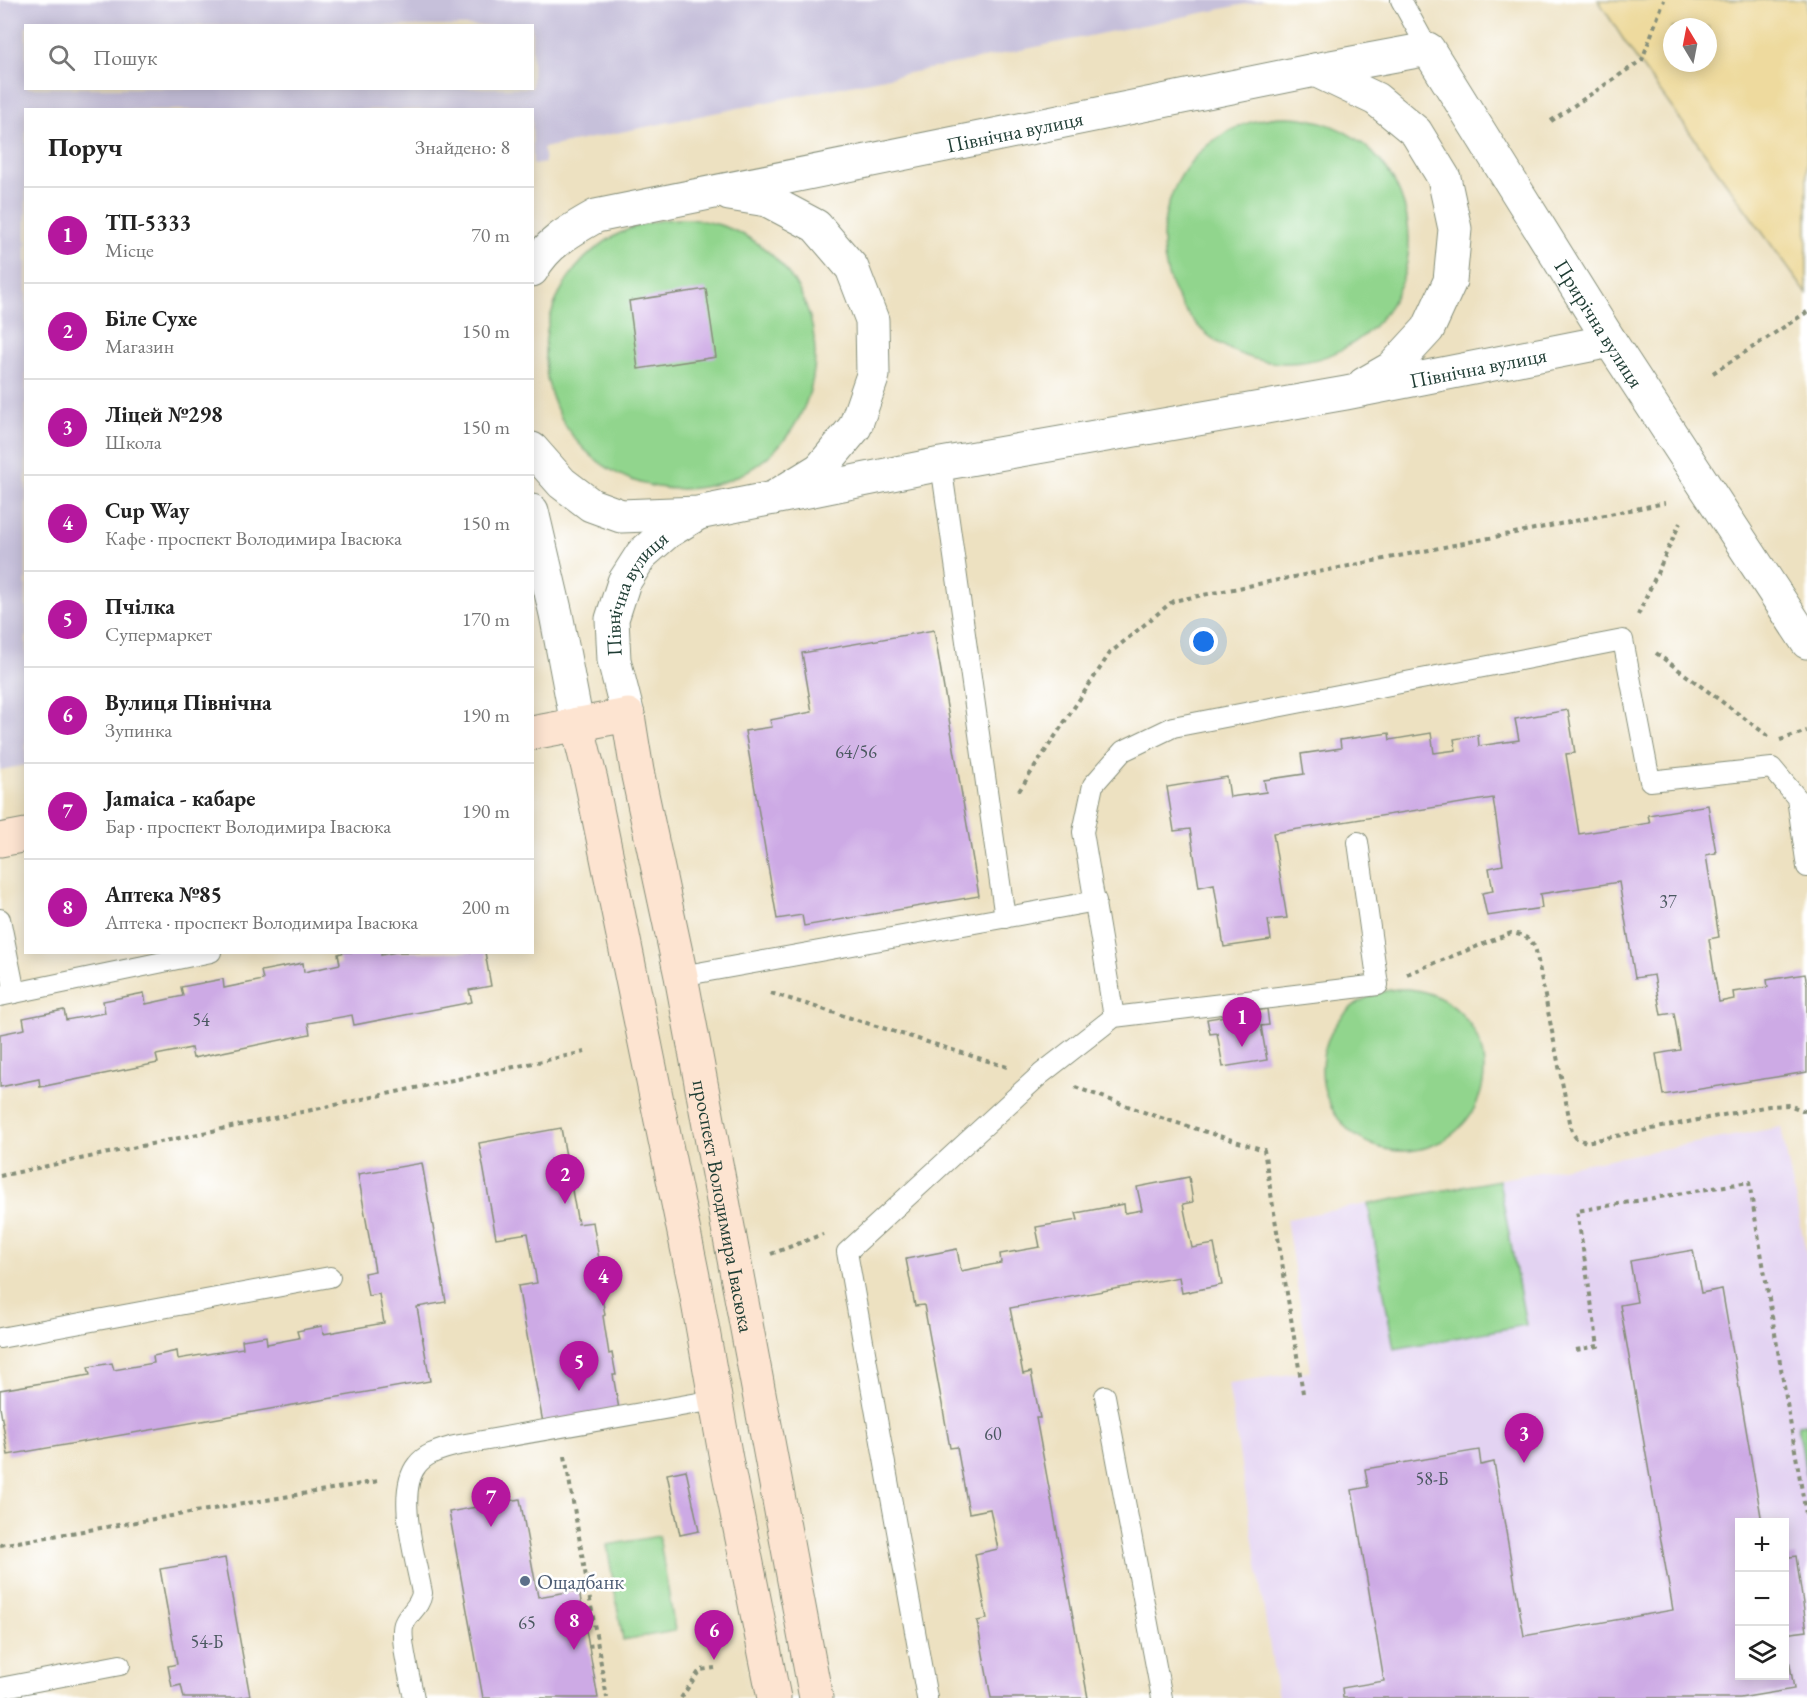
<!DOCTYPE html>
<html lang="uk">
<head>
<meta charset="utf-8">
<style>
	:root { --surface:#fff; --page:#f2f2f2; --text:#222; --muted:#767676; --line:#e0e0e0; --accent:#b5179e }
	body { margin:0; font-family:"EB Garamond",serif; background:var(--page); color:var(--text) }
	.controls { position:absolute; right:18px; bottom:18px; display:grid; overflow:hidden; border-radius:0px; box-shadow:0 3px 15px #0003 }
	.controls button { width:54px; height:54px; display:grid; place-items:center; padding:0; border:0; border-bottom:2px solid var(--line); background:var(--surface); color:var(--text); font:30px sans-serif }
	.compass { position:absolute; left:1663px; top:18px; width:54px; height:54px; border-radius:50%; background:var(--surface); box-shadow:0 3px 15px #0003; rotate:350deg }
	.you { position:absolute; left:1204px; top:642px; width:21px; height:21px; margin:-15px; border:4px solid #fff; border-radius:50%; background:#1a73e8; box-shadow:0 0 0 9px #1a73e833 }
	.badge { display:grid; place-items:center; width:39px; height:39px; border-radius:50%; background:var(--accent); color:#fff; font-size:20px; font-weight:700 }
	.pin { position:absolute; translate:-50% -50px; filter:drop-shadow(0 2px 3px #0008) }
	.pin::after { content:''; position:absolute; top:32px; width:21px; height:18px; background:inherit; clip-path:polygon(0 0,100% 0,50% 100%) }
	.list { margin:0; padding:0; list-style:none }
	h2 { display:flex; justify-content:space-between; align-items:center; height:78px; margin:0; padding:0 24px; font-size:26px }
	h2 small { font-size:20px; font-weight:400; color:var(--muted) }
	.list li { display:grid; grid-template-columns:39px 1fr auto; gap:18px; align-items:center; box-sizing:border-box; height:96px; padding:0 24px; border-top:2px solid var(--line) }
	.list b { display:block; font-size:22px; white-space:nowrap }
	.list p { margin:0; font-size:20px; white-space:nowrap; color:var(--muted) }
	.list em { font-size:20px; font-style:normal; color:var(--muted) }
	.icon { flex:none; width:33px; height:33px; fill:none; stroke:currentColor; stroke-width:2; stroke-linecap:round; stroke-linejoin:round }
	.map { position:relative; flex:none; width:1807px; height:1698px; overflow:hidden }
	.search { position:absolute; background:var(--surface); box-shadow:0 3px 15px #0003; left:24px; top:24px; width:510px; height:66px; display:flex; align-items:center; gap:15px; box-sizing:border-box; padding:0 21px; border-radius:0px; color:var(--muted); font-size:22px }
	.panel { position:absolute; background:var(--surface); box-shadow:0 3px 15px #0003; left:24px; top:108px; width:510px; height:846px; border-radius:0px }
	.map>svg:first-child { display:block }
</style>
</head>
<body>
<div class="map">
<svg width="1807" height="1698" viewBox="0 0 1807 1698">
	<rect width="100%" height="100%" fill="#fff"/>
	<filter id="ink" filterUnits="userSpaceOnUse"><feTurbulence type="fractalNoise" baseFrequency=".0167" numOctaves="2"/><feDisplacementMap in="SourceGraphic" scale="12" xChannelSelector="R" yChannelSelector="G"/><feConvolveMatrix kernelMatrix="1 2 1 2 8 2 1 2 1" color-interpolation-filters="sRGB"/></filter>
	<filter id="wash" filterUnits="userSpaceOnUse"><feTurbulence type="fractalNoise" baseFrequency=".008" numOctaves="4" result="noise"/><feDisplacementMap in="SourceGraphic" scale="24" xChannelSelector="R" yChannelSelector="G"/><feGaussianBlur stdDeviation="1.35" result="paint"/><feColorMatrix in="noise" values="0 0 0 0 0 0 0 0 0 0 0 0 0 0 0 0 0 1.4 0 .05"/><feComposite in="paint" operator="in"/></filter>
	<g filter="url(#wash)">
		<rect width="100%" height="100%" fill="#ede1c1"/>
		<path fill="#e3d3f2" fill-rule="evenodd" d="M1781 1127 1807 1257V1698H1278L1228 1383 1311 1371 1286 1219ZM1740 1522H1784V1676H1740Z"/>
		<path fill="#c6c0da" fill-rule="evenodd" d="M0 0H1265L543 148 545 163 533 165 532 110H26V765L0 770ZM26 26H532V88H26Z"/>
		<g fill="#91d58d" stroke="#588960" stroke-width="1.5">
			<circle cx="1286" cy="240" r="123"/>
			<circle cx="680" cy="354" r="135"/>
			<circle cx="1403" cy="1070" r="81"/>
			<polygon points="1499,1180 1526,1325 1394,1349 1368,1204"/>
			<polygon points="1807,1424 1807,1479 1798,1425"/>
			<polygon points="659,1536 675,1631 623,1640 607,1545"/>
		</g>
		<path fill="#eeda9e" stroke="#868c69" stroke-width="1.5" fill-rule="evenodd" d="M1598 0H1807V294L1632 53ZM1672 27H1708V63H1672Z"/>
		<g id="blocks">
			<g fill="#cdaae5">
				<polygon points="706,289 716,357 638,369 629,301"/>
				<polygon points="934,630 979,896 804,926 802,915 777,919 745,731 772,727 770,720 812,712 802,653"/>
				<polygon points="1568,710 1575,753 1566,754 1579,834 1650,823 1648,815 1708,805 1716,853 1706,855 1719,937 1709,939 1719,1002 1734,999 1733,992 1768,987 1767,980 1805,974 1807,984 1807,1072 1663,1095 1656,1054 1680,1050 1674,1013 1661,1015 1654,975 1635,978 1619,882 1540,894 1542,908 1487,916 1482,893 1493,891 1489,868 1503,865 1493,798 1273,833 1287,918 1268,920 1271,940 1224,947 1214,884 1199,887 1190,829 1174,831 1167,787 1227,777 1230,797 1266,792 1264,780 1304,774 1301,754 1341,748 1340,740 1389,733 1390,740 1431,733 1434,753 1456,750 1454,739 1478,735 1479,746 1519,740 1515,719"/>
				<polygon points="345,952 381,952 381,955 396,952 485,952 491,986 469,990 472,1002 354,1025 352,1015 308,1023 310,1034 193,1058 191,1048 156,1055 158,1063 40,1087 39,1079 0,1087 0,1034 25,1029 23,1018 64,1010 66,1020 105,1013 103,1001 144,993 146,1004 183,996 181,987 223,979 224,988 263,980 261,971 303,963 304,972 340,964 338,954"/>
				<polygon points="1267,1009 1269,1025 1261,1026 1267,1060 1223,1067 1217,1033 1210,1034 1207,1019"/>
				<polygon points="561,1128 578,1224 593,1222 601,1272 595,1273 599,1297 602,1297 605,1315 603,1316 609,1354 612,1353 616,1375 613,1375 619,1409 543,1423 518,1286 537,1283 528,1233 496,1238 479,1143"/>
				<polygon points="422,1163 446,1302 417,1307 430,1381 8,1455 0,1407 0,1390 90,1375 88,1367 112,1363 114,1370 154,1363 153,1356 177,1351 178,1359 243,1348 242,1340 266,1336 267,1344 299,1338 297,1331 322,1326 323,1334 384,1323 379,1294 368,1296 364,1273 375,1271 358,1174"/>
				<polygon points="1189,1177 1193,1202 1183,1204 1192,1248 1214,1244 1222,1285 1182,1293 1179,1277 1010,1308 1023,1374 1031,1372 1040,1418 1036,1418 1088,1698 991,1698 977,1621 987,1619 975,1554 998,1549 990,1509 969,1513 957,1447 950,1448 924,1305 915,1306 906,1259 957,1249 961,1271 1001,1263 1000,1254 1040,1247 1036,1227 1078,1220 1076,1213 1124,1204 1125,1213 1142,1210 1137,1187"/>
				<polygon points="1693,1250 1701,1293 1722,1289 1762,1522 1740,1522 1740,1676 1784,1676 1786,1641 1794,1689 1740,1698 1343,1698 1342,1688 1384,1681 1352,1490 1368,1487 1365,1469 1479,1450 1481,1465 1494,1462 1524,1636 1673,1610 1620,1305 1637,1302 1630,1261"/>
				<polygon points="686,1470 699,1531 680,1535 667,1474"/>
				<polygon points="520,1499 538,1597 579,1590 598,1698 483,1698 449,1512"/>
				<polygon points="1796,1556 1807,1631 1784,1634 1784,1558"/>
				<polygon points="225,1558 250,1696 236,1698 184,1698 181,1685 172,1687 168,1666 177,1664 160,1569"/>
			</g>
		</g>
	</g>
	<g filter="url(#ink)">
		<use href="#blocks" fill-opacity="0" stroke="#868f7a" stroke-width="1.5"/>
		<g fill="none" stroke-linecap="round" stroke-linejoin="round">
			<defs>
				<g id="lane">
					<polyline points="1401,0 1428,49"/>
					<polyline points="941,464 1005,918"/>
					<polyline points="0,919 15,993"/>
					<polyline points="681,976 1096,901"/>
					<polyline points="0,996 211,952"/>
					<polyline points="1114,1017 1083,832 1093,785 1123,751 1173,727 1623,640 1650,781 1772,768 1797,798 1807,867"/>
					<polyline points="0,1338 330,1277"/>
					<polyline points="1105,1396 1162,1698"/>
					<polyline points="0,1688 120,1665"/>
					<path d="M414 1698C411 1684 399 1635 404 1624 409 1612 420 1607 422 1593 416 1560 395 1492 417 1465 426 1453 441 1450 454 1446L715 1400"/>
					<polyline points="927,1698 847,1252 1041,1074 1114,1017 1378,985 1358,842"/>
				</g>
				<g id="street">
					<polyline points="1315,70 1376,99 1416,132 1444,178 1455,229 1450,281 1428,329 1392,368 1364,384"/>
					<path id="s1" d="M532 270C546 244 571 230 596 216L1315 70 1428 49 1610 341 1807 642"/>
					<polyline points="532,449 562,483 591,505 621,516 698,513 773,498 820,469 855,427 873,375 872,320 852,268 816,226 767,200 729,194"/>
					<path id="s2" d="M773 498 941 464 1346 393 1610 341"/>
					<polyline points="532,511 556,614 577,724"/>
					<path id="s3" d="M628 715 614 660 612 619 624 582 642 554 666 533 697 514"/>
				</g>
				<g id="secondary">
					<polyline points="577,724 591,780 695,1286 726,1459 774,1698"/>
					<path id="s4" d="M532 733 628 715 637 771 681 976 816 1698"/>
					<polyline points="0,840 26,835"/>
				</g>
			</defs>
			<use href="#lane" stroke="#868f7a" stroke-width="22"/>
			<use href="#street" stroke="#868f7a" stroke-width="35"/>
			<use href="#secondary" stroke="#868f7a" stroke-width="35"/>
			<g stroke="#868f7a" stroke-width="4" stroke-dasharray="4.5 4.5" stroke-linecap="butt">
				<polyline points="1551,121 1642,60 1664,0"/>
				<polyline points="1713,373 1807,312"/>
				<polyline points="1638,615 1680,523"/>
				<polyline points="1656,653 1771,738"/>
				<polyline points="1780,740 1807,731"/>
				<polyline points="1019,791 1110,653 1173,601 1665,503"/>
				<path d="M1407 974 1511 933C1524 935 1532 938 1536 951L1572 1132 1576 1138 1586 1142 1769 1106 1789 1105 1807 1112"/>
				<polyline points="771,993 1007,1067"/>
				<polyline points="1075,1087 1155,1116 1264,1150 1303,1393"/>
				<polyline points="0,1176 585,1052"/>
				<polyline points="771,1254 823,1234"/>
				<polyline points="1576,1350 1598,1346 1577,1211 1749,1182 1807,1520"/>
				<polyline points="565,1456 607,1698"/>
				<polyline points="0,1545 379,1481"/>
				<polyline points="588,1646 598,1645"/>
				<polyline points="681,1698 700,1670 715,1668"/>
			</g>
			<use href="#lane" stroke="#fff" stroke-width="20"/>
			<use href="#street" stroke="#fff" stroke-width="33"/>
			<use href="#secondary" stroke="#fde4d1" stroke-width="33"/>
		</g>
	</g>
	<circle fill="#5c6f8a" stroke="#fff" stroke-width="2" cx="525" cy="1581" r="6"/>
	<g text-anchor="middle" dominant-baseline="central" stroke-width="5" stroke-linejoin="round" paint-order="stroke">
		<g font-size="18" fill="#4a5860">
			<text x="856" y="751">64/56</text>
			<text x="1668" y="901">37</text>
			<text x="201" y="1019">54</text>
			<text x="993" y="1433">60</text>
			<text x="1432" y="1478">58-Б</text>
			<text x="527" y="1622">65</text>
			<text x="207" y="1641">54-Б</text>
		</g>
		<g font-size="21" fill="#1f3d34" stroke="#fff">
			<text stroke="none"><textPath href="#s1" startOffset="512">Північна вулиця</textPath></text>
			<text stroke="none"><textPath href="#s1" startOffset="1257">Прирічна вулиця</textPath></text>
			<text stroke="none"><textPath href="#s2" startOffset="717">Північна вулиця</textPath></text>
			<text stroke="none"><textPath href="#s3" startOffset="130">Північна вулиця</textPath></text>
			<text stroke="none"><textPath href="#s4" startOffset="598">проспект Володимира Івасюка</textPath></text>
		</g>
		<g font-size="21" fill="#4e5e75" stroke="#fff" text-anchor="start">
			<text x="537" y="1581">Ощадбанк</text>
		</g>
	</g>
</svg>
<div class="controls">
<button>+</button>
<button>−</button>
<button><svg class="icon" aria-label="layers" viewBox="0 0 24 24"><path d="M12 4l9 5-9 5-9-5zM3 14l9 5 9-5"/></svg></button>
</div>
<svg class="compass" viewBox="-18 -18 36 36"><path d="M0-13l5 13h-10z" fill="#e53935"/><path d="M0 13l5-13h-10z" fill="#767676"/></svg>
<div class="you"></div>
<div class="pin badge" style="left:1242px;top:1047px">1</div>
<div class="pin badge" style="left:565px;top:1204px">2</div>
<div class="pin badge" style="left:1524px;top:1463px">3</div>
<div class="pin badge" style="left:603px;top:1306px">4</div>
<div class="pin badge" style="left:579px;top:1391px">5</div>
<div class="pin badge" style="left:714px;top:1660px">6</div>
<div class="pin badge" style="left:491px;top:1527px">7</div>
<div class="pin badge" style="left:574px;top:1650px">8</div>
<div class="search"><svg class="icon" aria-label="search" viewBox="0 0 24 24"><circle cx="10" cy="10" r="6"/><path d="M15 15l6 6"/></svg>Пошук</div>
<section class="panel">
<h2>Поруч<small>Знайдено: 8</small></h2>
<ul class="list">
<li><span class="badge">1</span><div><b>ТП-5333</b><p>Місце</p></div><em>70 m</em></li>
<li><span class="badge">2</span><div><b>Біле Сухе</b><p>Магазин</p></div><em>150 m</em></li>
<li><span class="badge">3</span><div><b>Ліцей №298</b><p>Школа</p></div><em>150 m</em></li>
<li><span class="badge">4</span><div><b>Cup Way</b><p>Кафе · проспект Володимира Івасюка</p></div><em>150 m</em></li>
<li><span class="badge">5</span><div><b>Пчілка</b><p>Супермаркет</p></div><em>170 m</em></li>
<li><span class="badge">6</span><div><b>Вулиця Північна</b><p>Зупинка</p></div><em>190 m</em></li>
<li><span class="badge">7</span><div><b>Jamaica - кабаре</b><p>Бар · проспект Володимира Івасюка</p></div><em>190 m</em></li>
<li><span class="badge">8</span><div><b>Аптека №85</b><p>Аптека · проспект Володимира Івасюка</p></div><em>200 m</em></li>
</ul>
</section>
</div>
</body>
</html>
